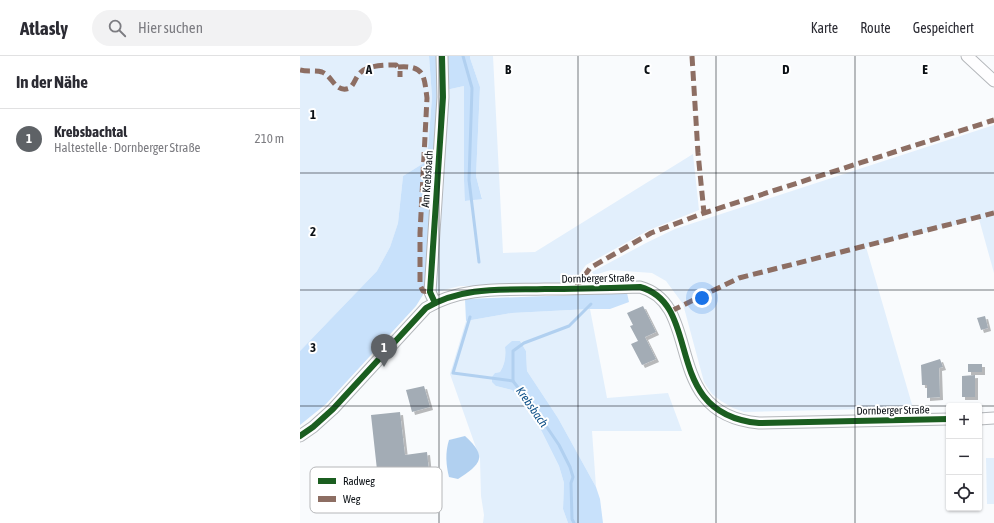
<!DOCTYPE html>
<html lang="de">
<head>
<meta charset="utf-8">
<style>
	:root { --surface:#fff; --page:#f2f2f3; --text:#2b2b33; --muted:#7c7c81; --line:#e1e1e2; --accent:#5e6266 }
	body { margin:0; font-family:"Asap Condensed",sans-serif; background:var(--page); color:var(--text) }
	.controls { position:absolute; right:12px; bottom:12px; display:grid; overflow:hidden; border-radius:4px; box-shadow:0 1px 3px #0004 }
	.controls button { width:36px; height:36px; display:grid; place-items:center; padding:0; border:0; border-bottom:1px solid var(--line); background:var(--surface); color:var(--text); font:20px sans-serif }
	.you { position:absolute; left:402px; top:242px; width:14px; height:14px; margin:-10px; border:3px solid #fff; border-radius:50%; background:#1a73e8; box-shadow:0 0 0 6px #1a73e833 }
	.badge { display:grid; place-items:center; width:26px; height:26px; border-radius:50%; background:var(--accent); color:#fff; font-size:13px; font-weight:700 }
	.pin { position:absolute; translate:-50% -33px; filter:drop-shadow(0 1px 2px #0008) }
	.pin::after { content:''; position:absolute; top:21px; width:14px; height:12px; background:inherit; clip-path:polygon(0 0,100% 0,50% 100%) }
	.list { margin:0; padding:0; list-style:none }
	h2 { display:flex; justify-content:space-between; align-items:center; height:52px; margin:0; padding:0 16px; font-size:17px }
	h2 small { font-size:13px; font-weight:400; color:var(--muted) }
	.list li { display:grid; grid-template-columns:26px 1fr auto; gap:12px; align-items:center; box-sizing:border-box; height:60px; padding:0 16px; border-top:1px solid var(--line) }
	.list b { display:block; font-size:15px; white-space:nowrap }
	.list p { margin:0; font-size:13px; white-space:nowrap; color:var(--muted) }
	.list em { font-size:13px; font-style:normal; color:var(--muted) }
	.icon { flex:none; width:22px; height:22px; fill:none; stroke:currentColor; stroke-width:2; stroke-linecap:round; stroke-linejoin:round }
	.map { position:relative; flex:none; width:694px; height:467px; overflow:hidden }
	header { display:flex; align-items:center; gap:24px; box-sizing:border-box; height:56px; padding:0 20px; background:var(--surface); border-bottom:1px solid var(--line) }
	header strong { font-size:19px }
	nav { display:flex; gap:22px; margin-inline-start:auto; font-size:14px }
	.search { width:280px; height:36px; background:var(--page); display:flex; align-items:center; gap:10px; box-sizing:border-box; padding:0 14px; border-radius:22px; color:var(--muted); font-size:15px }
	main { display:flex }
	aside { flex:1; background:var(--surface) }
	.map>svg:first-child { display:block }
</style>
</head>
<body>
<header>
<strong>Atlasly</strong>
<div class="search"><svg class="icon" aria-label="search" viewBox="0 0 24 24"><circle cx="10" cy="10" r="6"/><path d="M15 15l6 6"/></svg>Hier suchen</div>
<nav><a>Karte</a><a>Route</a><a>Gespeichert</a></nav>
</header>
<main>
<aside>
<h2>In der Nähe<small></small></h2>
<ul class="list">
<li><span class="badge">1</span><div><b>Krebsbachtal</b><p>Haltestelle · Dornberger Straße</p></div><em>210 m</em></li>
</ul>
</aside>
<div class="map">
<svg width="694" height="467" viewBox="0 0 694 467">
	<defs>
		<filter id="shadow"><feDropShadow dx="3" dy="3" stdDeviation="0" flood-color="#0004"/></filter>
	</defs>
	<rect width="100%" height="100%" fill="#f9fbfd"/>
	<g fill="#e2effc">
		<polygon points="0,0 129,0 132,41 127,105 103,120 98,167 90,191 77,215 0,295"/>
		<polygon points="170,0 193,0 203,197 235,196 393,98 399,154 349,174 286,209 271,229 160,230 136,236 146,34 164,30 164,125 166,145 182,142 176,120 180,31 170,2"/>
		<polygon points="694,69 694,217 679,163 566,191 613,352 444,356 433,352 421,345 412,338 404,326 383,248 366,225 352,217 311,214 294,219 292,216 346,187 375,173"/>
		<path d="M290 253 307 342 368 337 382 375H292L296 431 258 362 227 315 226 295 220 285 205 291C206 300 205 308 200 316L195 317 196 330 212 334 231 356 242 376 259 410 264 427 263 453 268 467H183L184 459 181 440 180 403 150 318 166 265 212 257Z"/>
		<polygon points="686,402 694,402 694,448 687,448"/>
	</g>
	<g fill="#c8e1fb">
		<polygon points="129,0 140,0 140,14 126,234 116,250 26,348 0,369 0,295 77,215 90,191 98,167 103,120 127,105 132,41"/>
		<polygon points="144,0 170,0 170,2 180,31 176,120 182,143 165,145 164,125 164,30 146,34"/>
		<polygon points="327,237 329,246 310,253 290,253 212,257 166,265 165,243"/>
		<path d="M212 285H220L226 295 227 315 258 362 296 431 300 443 303 467H268L263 453 264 427 259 410 242 376 231 356 212 334 196 330 192 326V321L195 317 200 316C205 308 206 300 205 291Z"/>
	</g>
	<path fill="#b1d0f0" d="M165 380C188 401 181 408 158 423L149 421C146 409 145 397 149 384Z"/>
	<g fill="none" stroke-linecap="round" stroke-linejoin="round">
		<g stroke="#b1d0f0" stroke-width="3">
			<polyline points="163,0 172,32 169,124 179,206"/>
			<polyline points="170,261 153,317 213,325 238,358 259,389 270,411 273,421 271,427 272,463 274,467"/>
			<polyline points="213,325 213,295 224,287 269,270 291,248"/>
		</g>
	</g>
	<g fill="#a3acb5" filter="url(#shadow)">
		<polygon points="343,250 356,276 345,281 356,303 342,309 331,288 338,285 330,270 333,269 327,257"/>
		<polygon points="685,260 688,272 681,274 677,262"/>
		<polygon points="640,303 643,311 639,312 640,341 627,342 627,329 622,329 621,309"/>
		<rect x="668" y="308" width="14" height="8"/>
		<polygon points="675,319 675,341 662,341 662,320"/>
		<polygon points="124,330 130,351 112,356 106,334"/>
		<polygon points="100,356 105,399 127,396 129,416 122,417 123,424 105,426 104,421 78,423 71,359"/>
	</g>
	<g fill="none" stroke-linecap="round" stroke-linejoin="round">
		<defs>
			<g id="minor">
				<polyline points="667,0 694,25"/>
				<polyline points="135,247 130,236 143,41 142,0"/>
				<polyline points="679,363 694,362"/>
				<path d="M0 380 13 371 33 353 126 252C162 230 205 234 245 233 277 233 309 232 340 231 405 249 359 358 459 367L649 363"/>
			</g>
		</defs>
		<use href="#minor" stroke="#b4b7bb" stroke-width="13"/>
		<use href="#minor" stroke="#fefeff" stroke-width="11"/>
		<g stroke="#8d6e63" stroke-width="5" stroke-dasharray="10 5" stroke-linecap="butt">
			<polyline points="392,0 398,97 404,157"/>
			<path d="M98 11C125 9 124 20 127 42L120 177V229L123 235 130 236"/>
			<path d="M0 14C7 16 15 14 22 16 33 20 35 38 50 32 54 28 55 23 59 18 66 9 85 9 96 9L100 15V21"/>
			<polyline points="275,233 290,212 351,177 404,157 694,64"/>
			<polyline points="371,255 439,222 694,157"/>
		</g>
		<defs>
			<g id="cycleway">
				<polyline points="135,247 130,236 143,41 142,0"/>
				<path d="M0 380 13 371 33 353 126 252C162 230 205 234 245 233 277 233 309 232 340 231 405 249 359 358 459 367L649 363"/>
			</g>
		</defs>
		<use href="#cycleway" stroke="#fff" stroke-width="8"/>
		<use href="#cycleway" stroke="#1b5e20" stroke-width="6"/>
	</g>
	<path fill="none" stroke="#0b1015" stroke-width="1" stroke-opacity="0.55" d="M139 0V467M278 0V467M416 0V467M555 0V467M0 117H694M0 234H694M0 350H649M679 350H694"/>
	<g text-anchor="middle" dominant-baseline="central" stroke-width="4" stroke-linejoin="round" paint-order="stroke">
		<g font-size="11" fill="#0b1015" stroke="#fff">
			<text transform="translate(127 123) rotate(-86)">Am Krebsbach</text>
			<text transform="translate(298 222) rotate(-1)">Dornberger Straße</text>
			<text transform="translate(593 354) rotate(-1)">Dornberger Straße</text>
		</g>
		<g font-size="12" font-style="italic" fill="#0f5188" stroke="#fff">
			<text transform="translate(232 351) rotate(55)">Krebsbach</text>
		</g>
	</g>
	<rect x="10" y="411" width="132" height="46" rx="6" fill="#fff" stroke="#b6b7b9" stroke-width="1"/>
	<rect x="18" y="422" width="18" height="6" fill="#1b5e20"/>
	<rect x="18" y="440" width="18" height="6" fill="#8d6e63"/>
	<g font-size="11" fill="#0b1015">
		<text x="43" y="429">Radweg</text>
		<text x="43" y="447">Weg</text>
	</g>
	<g font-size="13" text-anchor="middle" font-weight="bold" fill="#0b1015" stroke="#fff" stroke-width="4" stroke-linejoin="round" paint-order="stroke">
		<text x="69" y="18">A</text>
		<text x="208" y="18">B</text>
		<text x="347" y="18">C</text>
		<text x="486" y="18">D</text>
		<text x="625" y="18">E</text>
		<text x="13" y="63">1</text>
		<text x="13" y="180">2</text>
		<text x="13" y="296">3</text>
	</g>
</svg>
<div class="controls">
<button>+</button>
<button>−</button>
<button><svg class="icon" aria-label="locate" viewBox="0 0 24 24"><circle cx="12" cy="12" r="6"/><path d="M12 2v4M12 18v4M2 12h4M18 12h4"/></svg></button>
</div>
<div class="you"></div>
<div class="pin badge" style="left:84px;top:311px">1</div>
</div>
</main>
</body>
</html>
